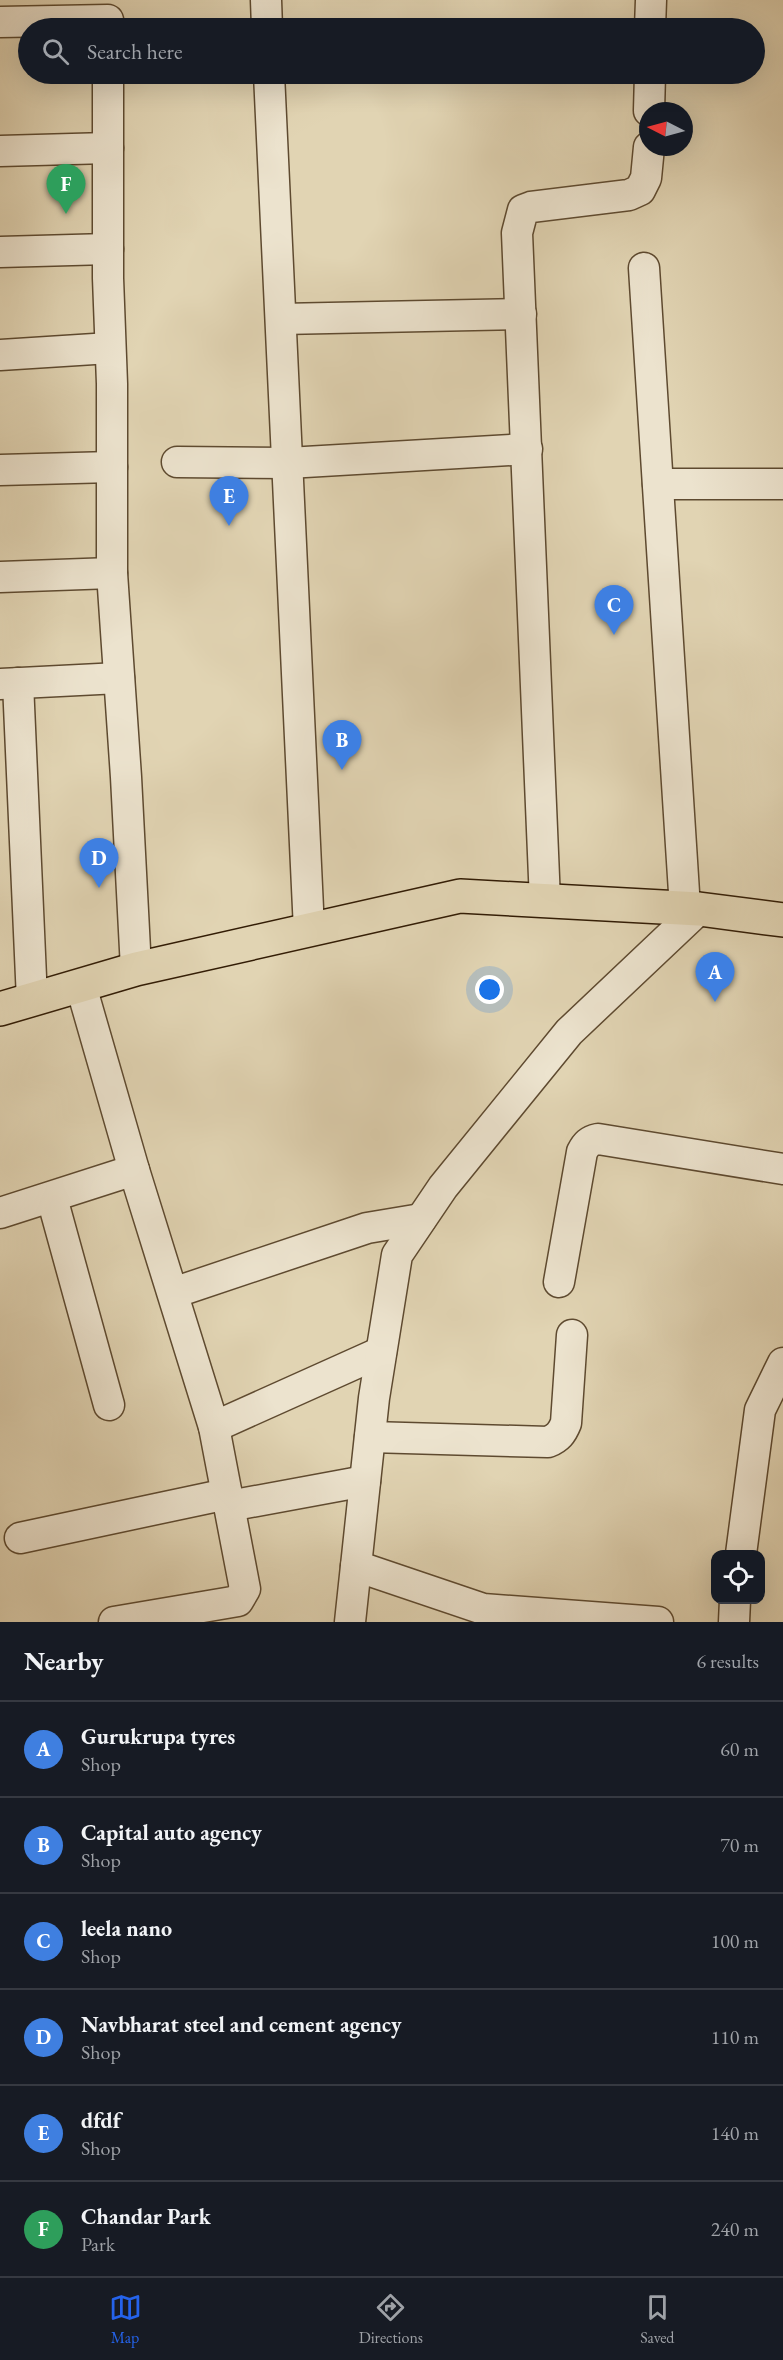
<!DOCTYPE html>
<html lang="en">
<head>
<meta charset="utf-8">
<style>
	:root { --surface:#171b24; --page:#242831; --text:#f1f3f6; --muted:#9ea1a6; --line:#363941; --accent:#2563eb }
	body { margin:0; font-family:"EB Garamond",serif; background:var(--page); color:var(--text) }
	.controls { position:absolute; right:18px; bottom:18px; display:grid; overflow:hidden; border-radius:12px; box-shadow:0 6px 24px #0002 }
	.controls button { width:54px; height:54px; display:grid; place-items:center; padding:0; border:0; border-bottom:2px solid var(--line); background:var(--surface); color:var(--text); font:30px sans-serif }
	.compass { position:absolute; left:639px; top:102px; width:54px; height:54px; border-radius:50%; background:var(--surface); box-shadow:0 6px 24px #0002; rotate:276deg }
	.you { position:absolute; left:490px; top:990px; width:21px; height:21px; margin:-15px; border:4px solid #fff; border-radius:50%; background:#1a73e8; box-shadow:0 0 0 9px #1a73e833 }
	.badge { display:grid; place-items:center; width:39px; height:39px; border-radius:50%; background:var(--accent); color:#fff; font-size:20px; font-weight:700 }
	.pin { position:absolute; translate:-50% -50px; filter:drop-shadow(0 2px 3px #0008) }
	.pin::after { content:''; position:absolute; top:32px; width:21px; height:18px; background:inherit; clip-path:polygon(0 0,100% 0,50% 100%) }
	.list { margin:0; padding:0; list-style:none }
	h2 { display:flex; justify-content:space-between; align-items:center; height:78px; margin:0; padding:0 24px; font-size:26px }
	h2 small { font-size:20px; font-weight:400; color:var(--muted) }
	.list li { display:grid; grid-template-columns:39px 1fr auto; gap:18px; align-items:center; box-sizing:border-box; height:96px; padding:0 24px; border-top:2px solid var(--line) }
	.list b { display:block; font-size:22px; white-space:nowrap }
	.list p { margin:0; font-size:20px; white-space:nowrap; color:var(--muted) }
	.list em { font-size:20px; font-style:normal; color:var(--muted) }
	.icon { flex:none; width:33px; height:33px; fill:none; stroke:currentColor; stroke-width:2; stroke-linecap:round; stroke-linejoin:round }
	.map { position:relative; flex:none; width:783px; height:1622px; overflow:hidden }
	.search { position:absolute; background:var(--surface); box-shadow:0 6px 24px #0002; left:18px; right:18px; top:18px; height:66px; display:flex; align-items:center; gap:15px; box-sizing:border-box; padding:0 21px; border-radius:33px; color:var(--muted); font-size:22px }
	.sheet { height:654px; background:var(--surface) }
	nav { display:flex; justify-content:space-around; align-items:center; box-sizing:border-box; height:84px; border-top:2px solid var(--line); background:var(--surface); font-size:16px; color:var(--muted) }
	nav a { display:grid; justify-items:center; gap:3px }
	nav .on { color:var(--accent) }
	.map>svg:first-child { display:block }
</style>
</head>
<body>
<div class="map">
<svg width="783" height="1622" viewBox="0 0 783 1622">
	<rect width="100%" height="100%" fill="#e1d4b3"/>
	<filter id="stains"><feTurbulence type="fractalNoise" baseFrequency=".00333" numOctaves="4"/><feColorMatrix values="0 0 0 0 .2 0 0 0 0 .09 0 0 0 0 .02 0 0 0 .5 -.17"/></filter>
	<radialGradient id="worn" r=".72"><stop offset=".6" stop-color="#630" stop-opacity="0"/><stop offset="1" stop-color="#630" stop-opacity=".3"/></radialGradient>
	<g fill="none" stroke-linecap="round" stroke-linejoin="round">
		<defs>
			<g id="minor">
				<polyline points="266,0 267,28"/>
				<polyline points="0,22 108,20"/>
				<polyline points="650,28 651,0"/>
				<polyline points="108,74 108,278 112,384 112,573 126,777 136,969"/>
				<polyline points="269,74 309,930"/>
				<polyline points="649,111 650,74"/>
				<polyline points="0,151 108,148"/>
				<polyline points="0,252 108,249"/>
				<polyline points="644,268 685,908"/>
				<polyline points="281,319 521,314"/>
				<polyline points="0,355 110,348"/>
				<polyline points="177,462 288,463 527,449"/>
				<polyline points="0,470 112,467"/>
				<polyline points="658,484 783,484"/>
				<polyline points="0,577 112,573"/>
				<polyline points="18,683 32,1000"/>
				<polyline points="0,684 119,678"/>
				<polyline points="545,901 517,233 523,210 531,207 629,195 640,190 646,178 649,147"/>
				<polyline points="81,986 134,1170 214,1427 245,1589 238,1601 114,1622"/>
				<polyline points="52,1198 109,1405"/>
				<polyline points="0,1213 134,1170"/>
				<path d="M559 1282 582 1152C586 1144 589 1141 598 1139L783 1169"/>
				<polyline points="173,1293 367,1228 421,1219"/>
				<polyline points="214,1427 381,1352"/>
				<path d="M370 1437 548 1442C558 1438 562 1433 566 1423L572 1335"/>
				<polyline points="229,1506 365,1481"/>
				<polyline points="20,1538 227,1494"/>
				<polyline points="741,1554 760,1410 783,1363"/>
				<polyline points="356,1566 483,1609 658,1622"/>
				<polyline points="350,1622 374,1398 397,1255 443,1187 569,1032 699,909"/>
				<polyline points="734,1622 735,1600"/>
			</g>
			<polyline id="highway" points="0,1009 136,969 460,896 699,909 783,920"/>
		</defs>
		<use href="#minor" stroke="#5e4a30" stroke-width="33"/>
		<use href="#highway" stroke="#321c05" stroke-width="36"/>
		<use href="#minor" stroke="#ece3ce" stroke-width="30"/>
		<use href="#highway" stroke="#e1d4b3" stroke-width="33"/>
	</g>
	<rect width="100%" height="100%" filter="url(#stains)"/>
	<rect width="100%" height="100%" fill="url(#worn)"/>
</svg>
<div class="controls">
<button><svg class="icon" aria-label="locate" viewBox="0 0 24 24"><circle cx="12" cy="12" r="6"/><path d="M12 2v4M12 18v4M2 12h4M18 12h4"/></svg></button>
</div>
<svg class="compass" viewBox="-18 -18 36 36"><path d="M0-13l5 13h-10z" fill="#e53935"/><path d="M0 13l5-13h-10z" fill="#9ea1a6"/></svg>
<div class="you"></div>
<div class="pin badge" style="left:715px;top:1002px;background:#3f7fe0">A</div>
<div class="pin badge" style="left:342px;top:770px;background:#3f7fe0">B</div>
<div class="pin badge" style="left:614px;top:635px;background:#3f7fe0">C</div>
<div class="pin badge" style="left:99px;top:888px;background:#3f7fe0">D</div>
<div class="pin badge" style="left:229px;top:526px;background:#3f7fe0">E</div>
<div class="pin badge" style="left:66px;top:214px;background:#2e9e5b">F</div>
<div class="search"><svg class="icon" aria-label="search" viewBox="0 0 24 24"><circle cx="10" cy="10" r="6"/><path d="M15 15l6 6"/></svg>Search here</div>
</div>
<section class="sheet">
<h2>Nearby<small>6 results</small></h2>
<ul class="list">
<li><span class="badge" style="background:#3f7fe0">A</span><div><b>Gurukrupa tyres</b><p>Shop</p></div><em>60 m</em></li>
<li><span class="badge" style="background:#3f7fe0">B</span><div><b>Capital auto agency</b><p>Shop</p></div><em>70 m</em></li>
<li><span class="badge" style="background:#3f7fe0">C</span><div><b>leela nano</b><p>Shop</p></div><em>100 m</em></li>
<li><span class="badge" style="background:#3f7fe0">D</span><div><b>Navbharat steel and cement agency</b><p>Shop</p></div><em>110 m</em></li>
<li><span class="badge" style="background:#3f7fe0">E</span><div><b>dfdf</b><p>Shop</p></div><em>140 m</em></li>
<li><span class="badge" style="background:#2e9e5b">F</span><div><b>Chandar Park</b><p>Park</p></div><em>240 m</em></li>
</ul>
</section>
<nav>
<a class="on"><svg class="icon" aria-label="map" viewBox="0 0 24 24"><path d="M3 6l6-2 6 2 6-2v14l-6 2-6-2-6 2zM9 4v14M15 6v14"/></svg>Map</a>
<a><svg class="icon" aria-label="directions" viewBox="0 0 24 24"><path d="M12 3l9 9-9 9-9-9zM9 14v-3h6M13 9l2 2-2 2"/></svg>Directions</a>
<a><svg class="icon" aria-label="saved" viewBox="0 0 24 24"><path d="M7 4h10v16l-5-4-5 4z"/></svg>Saved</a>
</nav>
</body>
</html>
